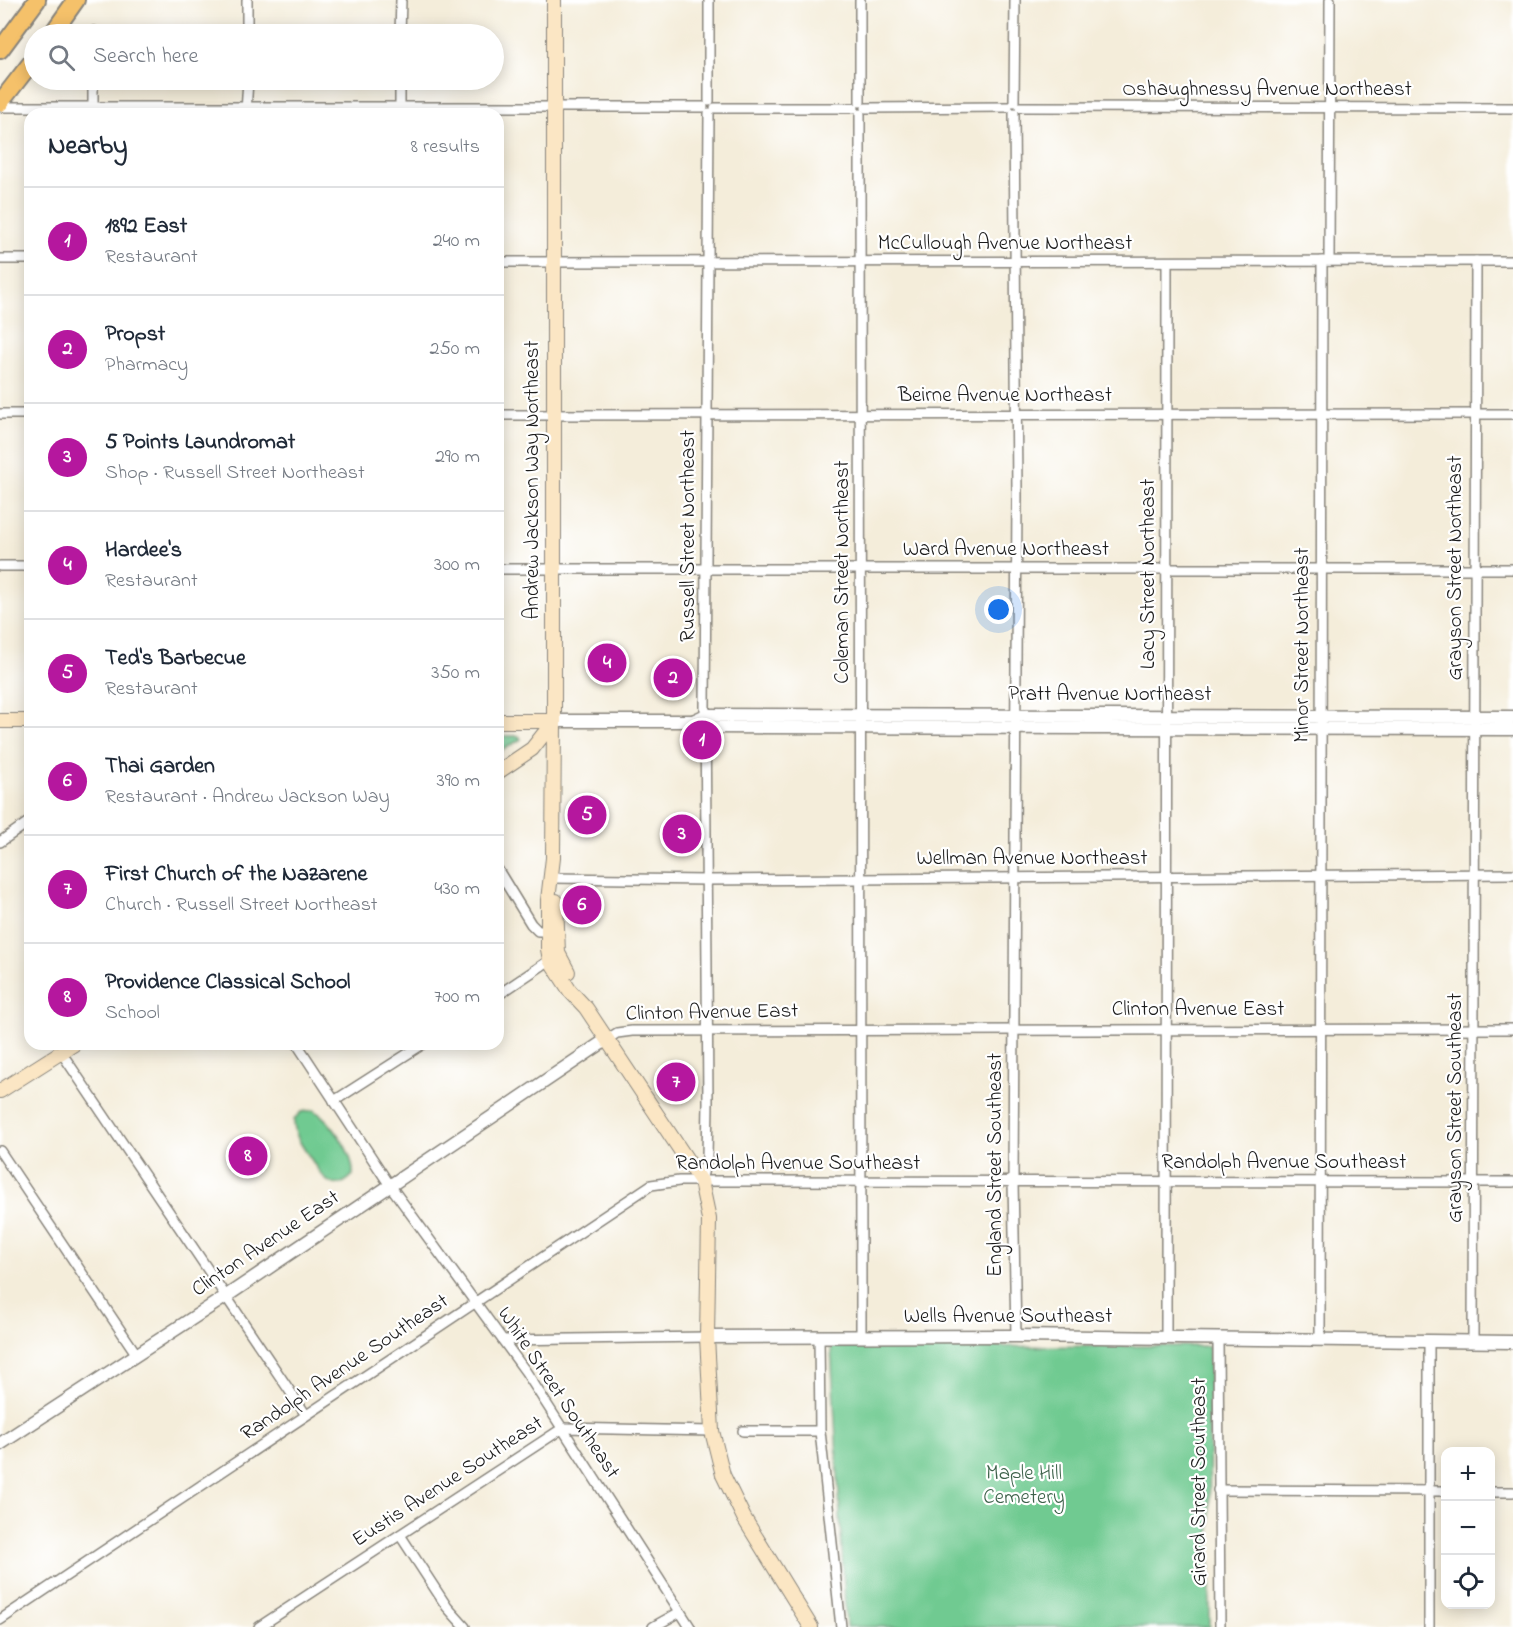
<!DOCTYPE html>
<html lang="en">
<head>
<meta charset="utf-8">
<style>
	:root { --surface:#fff; --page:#f6f6f7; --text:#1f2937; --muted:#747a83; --line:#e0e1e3; --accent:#b5179e }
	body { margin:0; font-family:"Indie Flower",sans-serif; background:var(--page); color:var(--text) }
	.controls { position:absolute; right:18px; bottom:18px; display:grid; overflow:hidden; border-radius:12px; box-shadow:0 3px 15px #0003 }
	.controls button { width:54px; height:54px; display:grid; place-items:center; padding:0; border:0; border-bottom:2px solid var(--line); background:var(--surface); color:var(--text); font:30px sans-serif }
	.you { position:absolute; left:999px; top:610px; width:21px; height:21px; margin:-15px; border:4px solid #fff; border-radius:50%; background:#1a73e8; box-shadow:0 0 0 9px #1a73e833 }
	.badge { display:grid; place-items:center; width:39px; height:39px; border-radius:50%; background:var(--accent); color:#fff; font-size:20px; font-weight:700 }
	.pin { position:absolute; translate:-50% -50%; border:3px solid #fff; box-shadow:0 2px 6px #0006 }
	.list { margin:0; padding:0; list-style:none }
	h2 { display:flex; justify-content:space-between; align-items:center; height:78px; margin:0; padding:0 24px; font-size:26px }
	h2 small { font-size:20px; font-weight:400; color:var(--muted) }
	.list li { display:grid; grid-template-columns:39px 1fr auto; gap:18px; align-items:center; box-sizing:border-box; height:108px; padding:0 24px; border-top:2px solid var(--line) }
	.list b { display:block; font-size:22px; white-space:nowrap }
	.list p { margin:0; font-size:20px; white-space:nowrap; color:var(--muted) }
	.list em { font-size:20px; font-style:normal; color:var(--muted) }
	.icon { flex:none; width:33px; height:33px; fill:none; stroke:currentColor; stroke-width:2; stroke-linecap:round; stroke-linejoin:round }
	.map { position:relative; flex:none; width:1513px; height:1627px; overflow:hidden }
	.search { position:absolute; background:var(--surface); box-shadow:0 3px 15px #0003; left:24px; top:24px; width:480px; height:66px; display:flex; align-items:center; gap:15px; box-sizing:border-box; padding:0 21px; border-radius:33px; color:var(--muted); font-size:22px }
	.panel { position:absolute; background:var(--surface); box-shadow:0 3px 15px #0003; left:24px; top:108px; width:480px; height:942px; border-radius:18px }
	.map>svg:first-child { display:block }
</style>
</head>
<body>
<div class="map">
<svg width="1513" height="1627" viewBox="0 0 1513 1627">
	<rect width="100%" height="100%" fill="#fff"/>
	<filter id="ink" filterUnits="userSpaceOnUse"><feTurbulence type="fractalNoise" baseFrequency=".0167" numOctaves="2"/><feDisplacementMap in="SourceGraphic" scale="12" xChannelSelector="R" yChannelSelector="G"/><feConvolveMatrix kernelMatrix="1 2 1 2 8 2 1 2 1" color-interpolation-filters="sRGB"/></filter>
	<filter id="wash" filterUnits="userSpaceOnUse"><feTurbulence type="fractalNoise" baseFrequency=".008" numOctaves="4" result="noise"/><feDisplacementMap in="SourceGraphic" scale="24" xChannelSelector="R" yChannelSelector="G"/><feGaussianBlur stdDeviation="1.35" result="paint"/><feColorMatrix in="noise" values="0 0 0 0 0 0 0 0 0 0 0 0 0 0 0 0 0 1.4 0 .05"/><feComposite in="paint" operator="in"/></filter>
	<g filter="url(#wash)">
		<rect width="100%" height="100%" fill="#f4edda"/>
		<g fill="#70ca91" stroke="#467356" stroke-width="1.5">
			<polygon points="498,736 519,736 521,739 498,753"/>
			<path d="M314 1110C332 1121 354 1154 353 1175 332 1197 322 1176 311 1159 302 1146 294 1136 294 1120L301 1112Z"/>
			<polygon points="1209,1346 1210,1627 846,1627 831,1347"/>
		</g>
	</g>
	<g filter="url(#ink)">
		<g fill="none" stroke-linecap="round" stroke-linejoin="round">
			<defs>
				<g id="minor">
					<polyline points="247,0 247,34"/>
					<polyline points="709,0 709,101"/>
					<polyline points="860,0 860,102"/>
					<polyline points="94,34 94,31"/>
					<polyline points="400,34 401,0"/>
					<polyline points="93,80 93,114"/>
					<polyline points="1014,102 1015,0"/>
					<polyline points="0,107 703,107"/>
					<polyline points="1020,107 1513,108"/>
					<polyline points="715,108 854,108"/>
					<polyline points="866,108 1008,107"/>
					<polyline points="246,112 248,80"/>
					<polyline points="1014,113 1017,493 1013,1182 1016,1336"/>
					<polyline points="400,114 400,80"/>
					<polyline points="860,114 861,1336"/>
					<polyline points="0,259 30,259"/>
					<polyline points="1329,261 1330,0"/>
					<polyline points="498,262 1513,261"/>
					<polyline points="0,414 30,414"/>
					<polyline points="498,415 1513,414"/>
					<polyline points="0,566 30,566"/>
					<polyline points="498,569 1513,569"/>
					<polyline points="0,842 30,821"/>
					<polyline points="498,870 531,924 538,931 547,931"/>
					<polyline points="552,878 707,880 1513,874"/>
					<polyline points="498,995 550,960"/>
					<polyline points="606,1040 617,1033 632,1031 1513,1029"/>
					<polyline points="297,1044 389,1184 526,1372 690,1627"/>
					<polyline points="61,1052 306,1415"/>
					<polyline points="334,1101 423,1044"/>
					<polyline points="0,1151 137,1355"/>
					<polyline points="701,1181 707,1157 708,1103 705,707 709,113"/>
					<polyline points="819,1336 820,1431 841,1627"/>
					<polyline points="1166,1337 1167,262"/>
					<polyline points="1218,1338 1220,1627"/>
					<polyline points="1320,1338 1322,261"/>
					<polyline points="503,1340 707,1337"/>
					<polyline points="1429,1342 1429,1627"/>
					<polyline points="1473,1342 1476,261"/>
					<polyline points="743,1431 820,1431"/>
					<polyline points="1218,1490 1446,1491"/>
					<polyline points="1490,1492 1513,1492"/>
					<polyline points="400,1535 447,1607 465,1627"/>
					<polyline points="0,1620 651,1185 679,1181 1513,1182"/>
					<polyline points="259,1627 563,1428 712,1431"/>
					<polyline points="653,1627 680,1612"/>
				</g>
				<g id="tertiary">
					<polyline points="554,721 693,721 706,727 1513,729"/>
					<polyline points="693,721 706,715 1513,717"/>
					<polyline points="707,1337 1016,1336 1513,1342"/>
					<polyline points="0,1444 225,1297 606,1040"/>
				</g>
				<g id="secondary">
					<polyline points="554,0 554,721 553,858 548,900 548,949 550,960 570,991 586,1008 701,1181 709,1219 707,1337 712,1431 723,1475 744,1518 811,1627"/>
					<polyline points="0,721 30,721"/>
					<polyline points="498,721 554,721"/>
					<polyline points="498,772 532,749 554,721"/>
					<polyline points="556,901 558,953 568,972"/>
					<polyline points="0,1091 74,1044"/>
				</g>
				<g id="motorway">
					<polyline points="52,34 76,0"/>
					<polyline points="0,50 37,0"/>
					<polyline points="0,103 34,59"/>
				</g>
			</defs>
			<use href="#minor" stroke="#88847b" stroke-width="12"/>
			<use href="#tertiary" stroke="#88847b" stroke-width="15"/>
			<use href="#secondary" stroke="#88847b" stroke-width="16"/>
			<use href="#motorway" stroke="#88847b" stroke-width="20"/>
			<use href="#minor" stroke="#fff" stroke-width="9"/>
			<use href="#tertiary" stroke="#fff" stroke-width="12"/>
			<use href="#secondary" stroke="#fbe6c4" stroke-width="14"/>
			<use href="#motorway" stroke="#f5c16b" stroke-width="16"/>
		</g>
	</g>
	<g text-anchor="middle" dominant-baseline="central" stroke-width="4.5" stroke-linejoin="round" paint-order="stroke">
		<g font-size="21" fill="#1c1c1c" stroke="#fff">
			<text x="1267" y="90">Oshaughnessy Avenue Northeast</text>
			<text x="1005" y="244">McCullough Avenue Northeast</text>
			<text x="1005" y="396">Beirne Avenue Northeast</text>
			<text transform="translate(533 480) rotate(-90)">Andrew Jackson Way Northeast</text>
			<text transform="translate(689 536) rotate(-90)">Russell Street Northeast</text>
			<text x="1006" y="550">Ward Avenue Northeast</text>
			<text transform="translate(1456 568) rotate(-90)">Grayson Street Northeast</text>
			<text transform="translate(843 572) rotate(-90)">Coleman Street Northeast</text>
			<text transform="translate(1149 574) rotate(-90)">Lacy Street Northeast</text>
			<text transform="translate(1303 645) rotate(-90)">Minor Street Northeast</text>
			<text x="1110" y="695">Pratt Avenue Northeast</text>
			<text x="1032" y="859">Wellman Avenue Northeast</text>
			<text x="1198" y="1010">Clinton Avenue East</text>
			<text transform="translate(712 1013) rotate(-1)">Clinton Avenue East</text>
			<text transform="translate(1456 1108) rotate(-90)">Grayson Street Southeast</text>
			<text x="1284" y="1163">Randolph Avenue Southeast</text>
			<text x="798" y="1164">Randolph Avenue Southeast</text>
			<text transform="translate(996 1165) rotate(-90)">England Street Southeast</text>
			<text transform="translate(266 1244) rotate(-34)">Clinton Avenue East</text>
			<text x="1008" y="1317">Wells Avenue Southeast</text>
			<text transform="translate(345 1368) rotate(-34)">Randolph Avenue Southeast</text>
			<text transform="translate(558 1393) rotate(56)">White Street Southeast</text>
			<text transform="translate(448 1482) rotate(-33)">Eustis Avenue Southeast</text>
			<text transform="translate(1200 1482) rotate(-90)">Girard Street Southeast</text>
		</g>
		<g font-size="21" fill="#3e624b" stroke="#fff">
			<text x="1024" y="1474">Maple Hill<tspan x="1024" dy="24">Cemetery</tspan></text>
		</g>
	</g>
</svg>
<div class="controls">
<button>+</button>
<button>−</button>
<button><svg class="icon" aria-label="locate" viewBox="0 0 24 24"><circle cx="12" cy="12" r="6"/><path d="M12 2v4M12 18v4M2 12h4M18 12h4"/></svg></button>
</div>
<div class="you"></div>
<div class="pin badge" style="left:702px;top:740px">1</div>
<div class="pin badge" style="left:673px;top:678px">2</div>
<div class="pin badge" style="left:682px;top:834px">3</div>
<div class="pin badge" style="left:607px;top:663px">4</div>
<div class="pin badge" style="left:587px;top:815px">5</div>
<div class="pin badge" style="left:582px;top:905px">6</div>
<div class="pin badge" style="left:676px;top:1082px">7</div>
<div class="pin badge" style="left:248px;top:1156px">8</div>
<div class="search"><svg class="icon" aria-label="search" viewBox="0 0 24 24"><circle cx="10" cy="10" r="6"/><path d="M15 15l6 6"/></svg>Search here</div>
<section class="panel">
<h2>Nearby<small>8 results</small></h2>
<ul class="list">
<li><span class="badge">1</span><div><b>1892 East</b><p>Restaurant</p></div><em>240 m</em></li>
<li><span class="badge">2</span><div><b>Propst</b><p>Pharmacy</p></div><em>250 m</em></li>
<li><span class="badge">3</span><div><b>5 Points Laundromat</b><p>Shop · Russell Street Northeast</p></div><em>290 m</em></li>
<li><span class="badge">4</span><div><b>Hardee's</b><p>Restaurant</p></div><em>300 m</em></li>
<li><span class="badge">5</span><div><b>Ted's Barbecue</b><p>Restaurant</p></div><em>350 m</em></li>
<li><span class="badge">6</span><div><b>Thai Garden</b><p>Restaurant · Andrew Jackson Way</p></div><em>390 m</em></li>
<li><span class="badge">7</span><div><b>First Church of the Nazarene</b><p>Church · Russell Street Northeast</p></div><em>430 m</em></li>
<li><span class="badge">8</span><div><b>Providence Classical School</b><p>School</p></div><em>700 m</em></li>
</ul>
</section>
</div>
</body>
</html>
